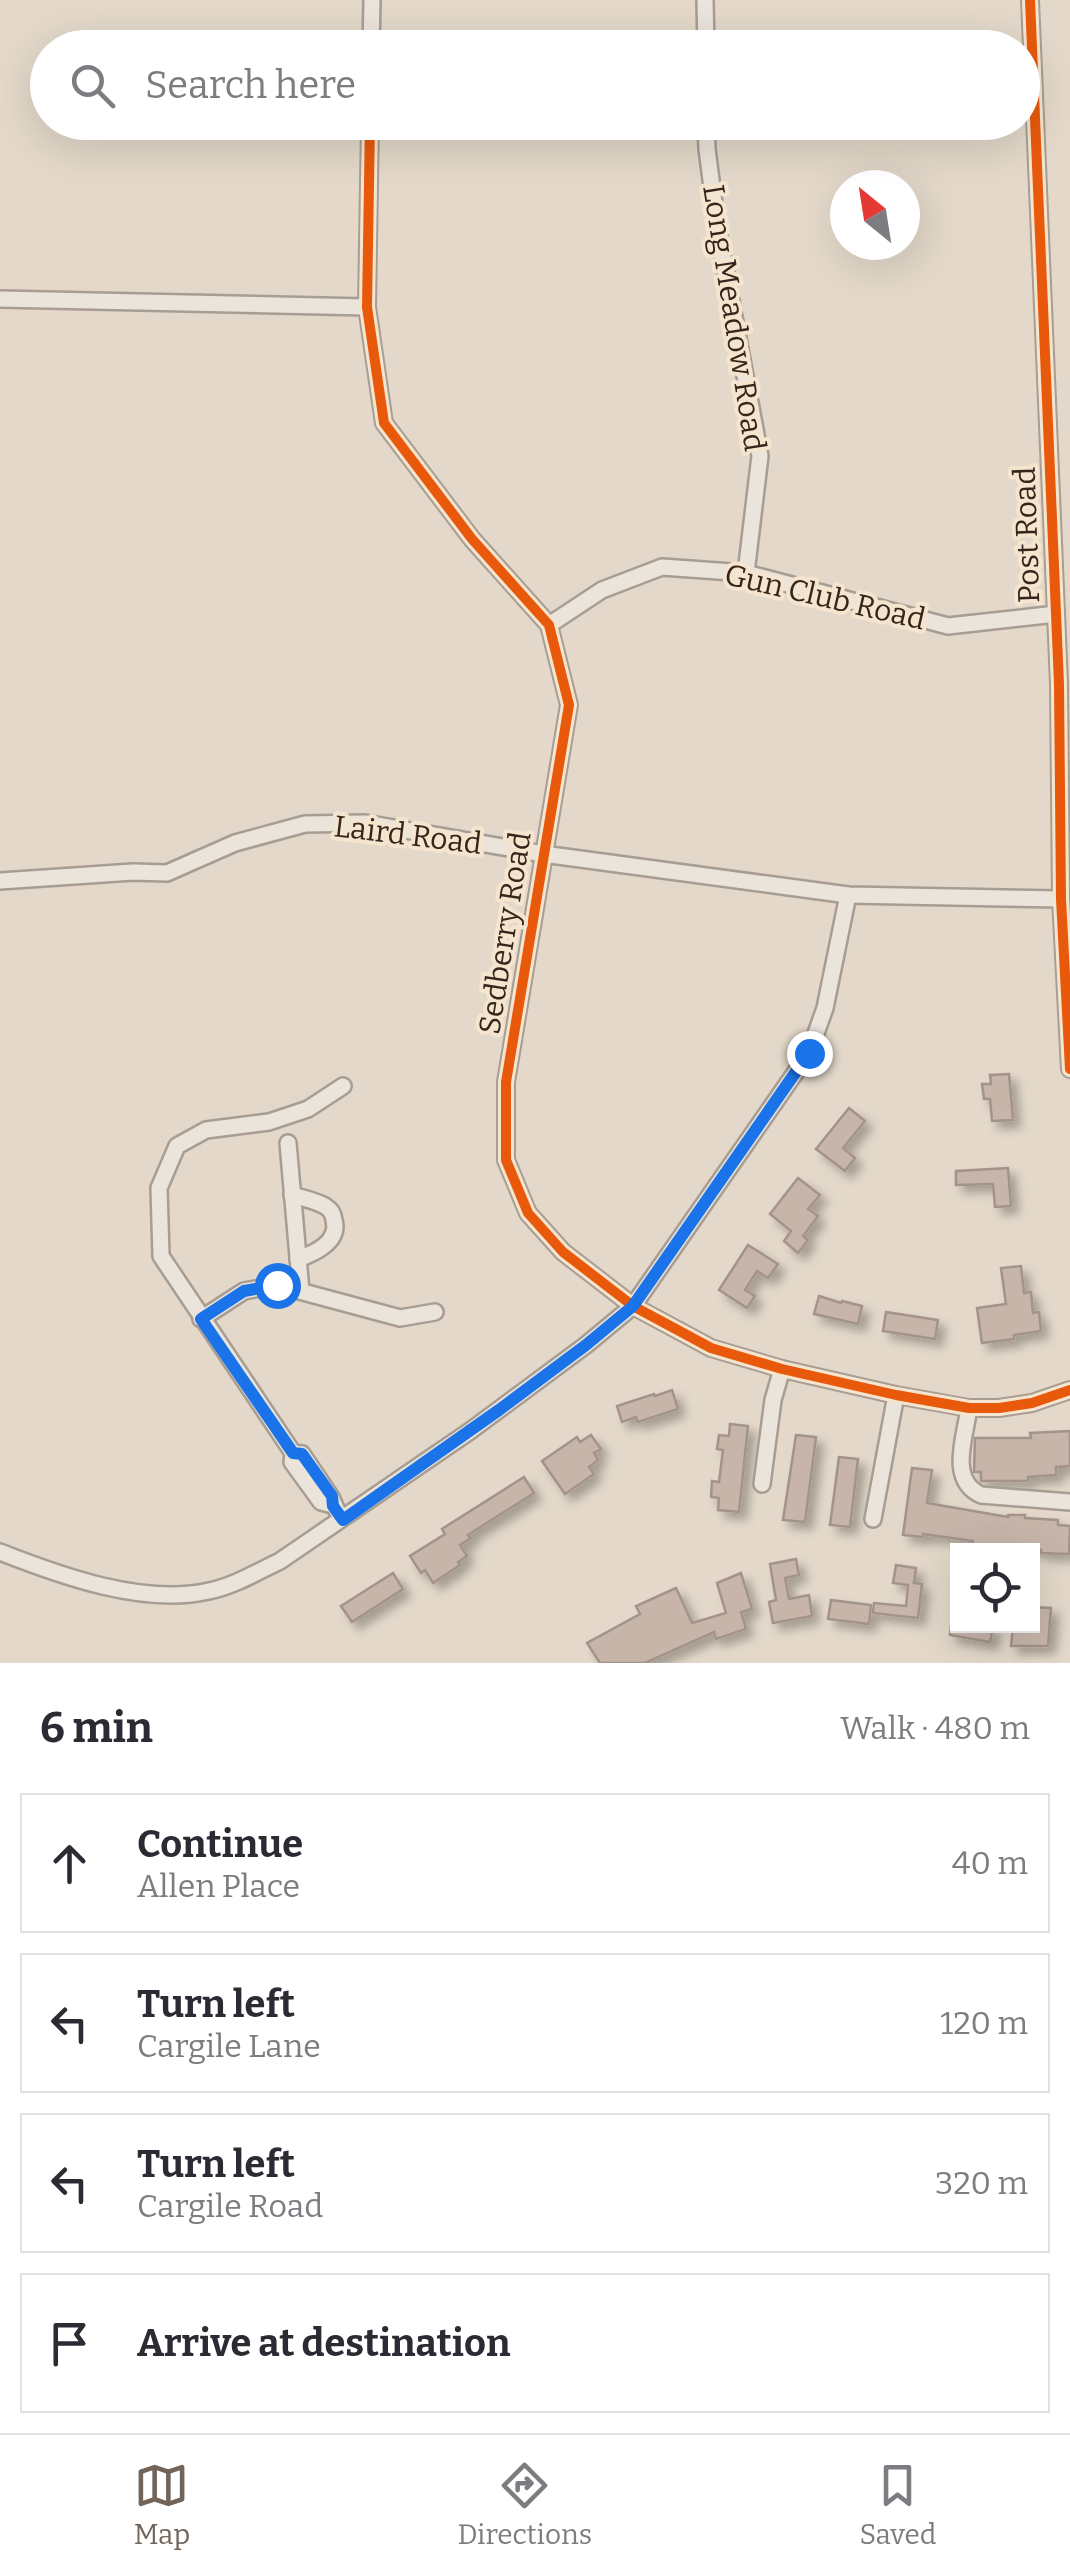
<!DOCTYPE html>
<html lang="en">
<head>
<meta charset="utf-8">
<style>
	:root { --surface:#fff; --page:#f7f7f7; --text:#2b2b33; --muted:#7c7c81; --line:#e1e1e2; --accent:#726459 }
	body { margin:0; font-family:Bitter,serif; background:var(--page); color:var(--text) }
	.controls { position:absolute; right:30px; bottom:30px; display:grid; overflow:hidden; border-radius:0px; box-shadow:0 10px 40px #0002 }
	.controls button { width:90px; height:90px; display:grid; place-items:center; padding:0; border:0; border-bottom:2px solid var(--line); background:var(--surface); color:var(--text); font:50px sans-serif }
	.compass { position:absolute; left:830px; top:170px; width:90px; height:90px; border-radius:50%; background:var(--surface); box-shadow:0 10px 40px #0002; rotate:330deg }
	.stop { position:absolute; width:30px; height:30px; margin:-22px; border:8px solid #1a73e8; border-radius:50%; background:#fff }
	.stop.end { background:#1a73e8; border-color:#fff; box-shadow:0 2px 10px #0008 }
	.list { margin:0; padding:0; list-style:none }
	h2 { display:flex; justify-content:space-between; align-items:center; height:130px; margin:0; padding:0 40px; font-size:42px }
	h2 small { font-size:32px; font-weight:400; color:var(--muted) }
	.list li { display:grid; grid-template-columns:65px 1fr auto; gap:30px; align-items:center; box-sizing:border-box; height:140px; margin:0 20px 20px; padding:0 20px; border:2px solid var(--line); border-radius:0px }
	.list b { display:block; font-size:38px; white-space:nowrap }
	.list p { margin:0; font-size:32px; white-space:nowrap; color:var(--muted) }
	.list em { font-size:32px; font-style:normal; color:var(--muted) }
	.icon { flex:none; width:55px; height:55px; fill:none; stroke:currentColor; stroke-width:2; stroke-linecap:round; stroke-linejoin:round }
	.map { position:relative; flex:none; width:1070px; height:1663px; overflow:hidden }
	.search { position:absolute; background:var(--surface); box-shadow:0 10px 40px #0002; left:30px; right:30px; top:30px; height:110px; display:flex; align-items:center; gap:25px; box-sizing:border-box; padding:0 35px; border-radius:55px; color:var(--muted); font-size:38px }
	.sheet { height:770px; background:var(--surface) }
	nav { display:flex; justify-content:space-around; align-items:center; box-sizing:border-box; height:140px; border-top:2px solid var(--line); background:var(--surface); font-size:28px; color:var(--muted) }
	nav a { display:grid; justify-items:center; gap:5px }
	nav .on { color:var(--accent) }
	.map>svg:first-child { display:block }
</style>
</head>
<body>
<div class="map">
<svg width="1070" height="1663" viewBox="0 0 1070 1663">
	<defs>
		<filter id="shadow"><feDropShadow dx="7" dy="7" stdDeviation="5" flood-color="#0004"/></filter>
	</defs>
	<rect width="100%" height="100%" fill="#e3d8c9"/>
	<g fill="#c7b5aa" stroke="#a39389" stroke-width="2.5" filter="url(#shadow)">
		<polygon points="1009,1074 1013,1120 992,1121 990,1099 984,1099 982,1084 991,1084 990,1075"/>
		<polygon points="849,1108 865,1121 843,1148 855,1158 845,1171 816,1149"/>
		<polygon points="1008,1168 1011,1206 995,1207 993,1184 956,1185 956,1171"/>
		<polygon points="798,1178 820,1195 808,1209 818,1216 803,1236 808,1240 798,1253 784,1241 791,1231 770,1214"/>
		<polygon points="748,1245 778,1264 768,1278 757,1271 745,1290 755,1296 747,1308 719,1290"/>
		<polygon points="1021,1266 1024,1293 1031,1292 1033,1313 1039,1312 1041,1331 1014,1335 1014,1339 982,1343 977,1308 1006,1304 1001,1268"/>
		<polygon points="819,1296 841,1303 842,1301 862,1306 858,1324 814,1314"/>
		<polygon points="886,1312 938,1320 935,1339 883,1331"/>
		<polygon points="672,1390 678,1409 638,1422 636,1417 622,1422 617,1406 654,1394 655,1396"/>
		<polygon points="730,1424 748,1426 739,1512 718,1510 719,1498 711,1497 712,1481 719,1482 723,1450 717,1449 719,1435 729,1436"/>
		<polygon points="1070,1431 1070,1466 1056,1467 1056,1475 1028,1477 1028,1481 981,1481 981,1472 974,1472 975,1438 1031,1438 1030,1433"/>
		<polygon points="591,1435 601,1449 594,1453 598,1460 589,1467 594,1474 565,1494 542,1461 577,1437 580,1442"/>
		<polygon points="796,1435 816,1437 805,1522 783,1520"/>
		<polygon points="839,1457 858,1459 850,1527 830,1525"/>
		<polygon points="912,1468 932,1470 927,1503 1008,1517 1008,1515 1025,1515 1025,1518 1058,1520 1058,1525 1070,1526 1069,1554 1041,1553 1041,1550 999,1550 972,1546 973,1541 923,1534 923,1537 903,1535"/>
		<polygon points="524,1477 534,1493 468,1535 471,1538 460,1545 467,1556 458,1562 460,1565 433,1583 425,1570 421,1573 410,1556 445,1534 442,1529"/>
		<polygon points="796,1559 799,1575 785,1578 789,1599 809,1595 812,1616 773,1623 769,1602 776,1600 770,1564"/>
		<polygon points="896,1565 916,1568 914,1583 922,1584 918,1618 873,1613 874,1603 906,1606 908,1585 893,1583"/>
		<polygon points="393,1573 403,1589 352,1622 341,1606"/>
		<polygon points="741,1573 752,1609 741,1612 746,1629 716,1639 714,1632 645,1663 600,1663 587,1643 640,1614 636,1606 676,1588 692,1623 726,1613 717,1583"/>
		<polygon points="831,1600 871,1605 869,1624 828,1619"/>
		<polygon points="1032,1607 1051,1608 1048,1646 1011,1646 1013,1626 1032,1626"/>
		<polygon points="951,1626 993,1626 990,1642 950,1635"/>
	</g>
	<g fill="none" stroke-linecap="round" stroke-linejoin="round">
		<defs>
			<g id="minor">
				<polyline points="705,0 706,48"/>
				<polyline points="1030,0 1059,684 1061,899 1070,1069"/>
				<polyline points="371,48 372,0"/>
				<polyline points="370,122 367,307 384,423 472,539 549,625 569,705 506,1082 506,1160 528,1213 563,1252 633,1306 711,1348 782,1369 896,1395 969,1408 999,1408 1032,1403 1070,1390"/>
				<polyline points="706,122 707,149 717,226 760,456 746,573"/>
				<polyline points="0,299 367,307"/>
				<polyline points="549,625 602,590 662,567 746,573 948,626 1056,614"/>
				<polyline points="0,881 133,872 167,873 235,843 305,824 365,823 543,854 848,895 1061,899"/>
				<polyline points="288,1143 301,1291"/>
				<path d="M292 1195C303 1198 316 1201 325 1206 331 1210 333 1213 334 1220 340 1242 315 1253 298 1259"/>
				<polyline points="201,1319 244,1291 277,1285 400,1318 435,1312"/>
				<path d="M969 1408C965 1437 948 1480 981 1495L1070 1502"/>
				<polyline points="293,1453 302,1454 331,1497 337,1511"/>
				<polyline points="762,1484 773,1400 782,1369"/>
				<polyline points="333,1505 321,1502 292,1462 293,1453 161,1256 159,1188 177,1146 206,1130 269,1122 308,1109 343,1086"/>
				<polyline points="873,1519 896,1395"/>
				<path d="M0 1552C61 1576 144 1606 209 1591 234 1586 257 1572 280 1561L470 1431 586 1345 633 1306 809 1053 825 1008 848 895"/>
			</g>
		</defs>
		<use href="#minor" stroke="#a89d93" stroke-width="20"/>
		<use href="#minor" stroke="#ebe4db" stroke-width="15"/>
		<defs>
			<g id="cycleway">
				<polyline points="1030,0 1059,684 1061,899 1070,1069"/>
				<polyline points="370,122 367,307 384,423 472,539 549,625 569,705 506,1082 506,1160 528,1213 563,1252 633,1306 711,1348 782,1369 896,1395 969,1408 999,1408 1032,1403 1070,1390"/>
			</g>
		</defs>
		<use href="#cycleway" stroke="#f5e5ce" stroke-width="16"/>
		<use href="#cycleway" stroke="#e8590c" stroke-width="10"/>
	</g>
	<g fill="none" stroke-linecap="round" stroke-linejoin="round">
		<polyline stroke="#1a73e8" stroke-width="12" points="277,1285 244,1291 201,1319 293,1453 302,1454 332,1496 333,1506 343,1520 499,1410 586,1345 633,1306 809,1053"/>
	</g>
	<g text-anchor="middle" dominant-baseline="central" stroke-width="8" stroke-linejoin="round" paint-order="stroke">
		<g font-size="30" fill="#35251c" stroke="#f5e5ce">
			<text transform="translate(734 318) rotate(81)">Long Meadow Road</text>
			<text transform="translate(1027 535) rotate(-92)">Post Road</text>
			<text transform="translate(825 597) rotate(13)">Gun Club Road</text>
			<text transform="translate(408 835) rotate(7)">Laird Road</text>
			<text transform="translate(505 933) rotate(-81)">Sedberry Road</text>
		</g>
	</g>
</svg>
<div class="controls">
<button><svg class="icon" aria-label="locate" viewBox="0 0 24 24"><circle cx="12" cy="12" r="6"/><path d="M12 2v4M12 18v4M2 12h4M18 12h4"/></svg></button>
</div>
<svg class="compass" viewBox="-18 -18 36 36"><path d="M0-13l5 13h-10z" fill="#e53935"/><path d="M0 13l5-13h-10z" fill="#7c7c81"/></svg>
<div class="stop" style="left:277px;top:1285px"></div>
<div class="stop end" style="left:809px;top:1053px"></div>
<div class="search"><svg class="icon" aria-label="search" viewBox="0 0 24 24"><circle cx="10" cy="10" r="6"/><path d="M15 15l6 6"/></svg>Search here</div>
</div>
<section class="sheet">
<h2>6 min<small>Walk · 480 m</small></h2>
<ul class="list">
<li><svg class="icon" aria-label="ahead" viewBox="0 0 24 24"><path d="M12 20V5M6 11l6-6 6 6"/></svg><div><b>Continue</b><p>Allen Place</p></div><em>40 m</em></li>
<li><svg class="icon" aria-label="left" viewBox="0 0 24 24"><path d="M17 20v-9H6M10 6l-5 5 5 5"/></svg><div><b>Turn left</b><p>Cargile Lane</p></div><em>120 m</em></li>
<li><svg class="icon" aria-label="left" viewBox="0 0 24 24"><path d="M17 20v-9H6M10 6l-5 5 5 5"/></svg><div><b>Turn left</b><p>Cargile Road</p></div><em>320 m</em></li>
<li><svg class="icon" aria-label="arrive" viewBox="0 0 24 24"><path d="M6 21V4h12l-3 4 3 4H6"/></svg><div><b>Arrive at destination</b></div></li>
</ul>
</section>
<nav>
<a class="on"><svg class="icon" aria-label="map" viewBox="0 0 24 24"><path d="M3 6l6-2 6 2 6-2v14l-6 2-6-2-6 2zM9 4v14M15 6v14"/></svg>Map</a>
<a><svg class="icon" aria-label="directions" viewBox="0 0 24 24"><path d="M12 3l9 9-9 9-9-9zM9 14v-3h6M13 9l2 2-2 2"/></svg>Directions</a>
<a><svg class="icon" aria-label="saved" viewBox="0 0 24 24"><path d="M7 4h10v16l-5-4-5 4z"/></svg>Saved</a>
</nav>
</body>
</html>
